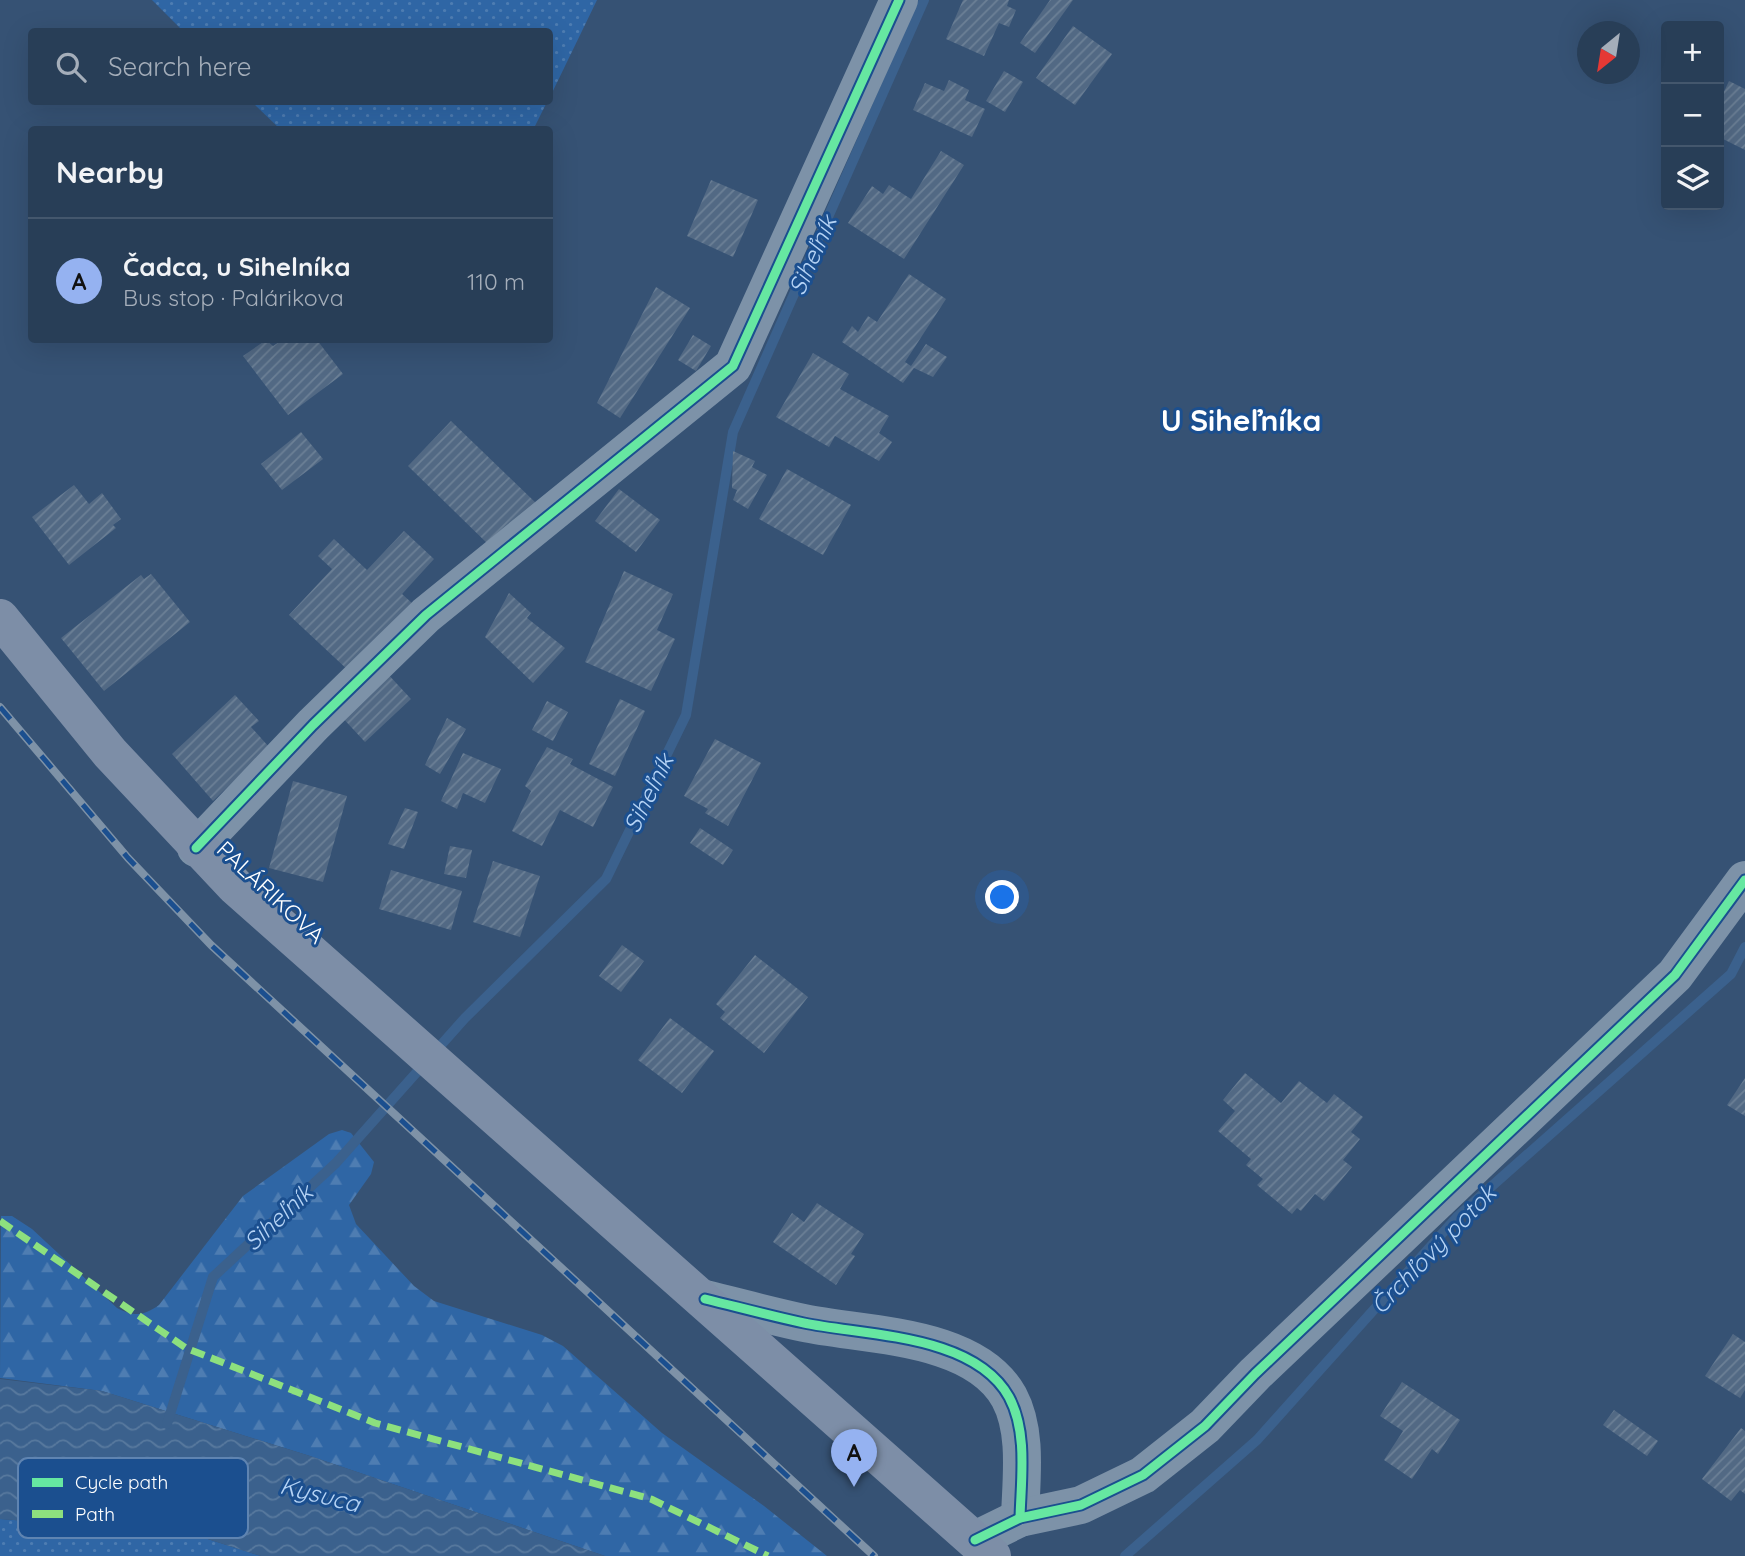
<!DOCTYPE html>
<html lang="en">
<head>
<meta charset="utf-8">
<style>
	:root { --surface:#283e57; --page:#344961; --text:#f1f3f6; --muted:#a5aeba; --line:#44576d; --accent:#95b2f1 }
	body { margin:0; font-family:Quicksand,sans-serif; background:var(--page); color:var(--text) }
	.controls { position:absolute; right:21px; top:21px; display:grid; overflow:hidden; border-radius:7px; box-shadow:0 7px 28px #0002 }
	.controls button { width:63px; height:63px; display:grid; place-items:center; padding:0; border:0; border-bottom:2px solid var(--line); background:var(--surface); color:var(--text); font:35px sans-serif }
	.compass { position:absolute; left:1577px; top:21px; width:63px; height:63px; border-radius:50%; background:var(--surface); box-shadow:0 7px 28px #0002; rotate:210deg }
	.you { position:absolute; left:1003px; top:898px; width:24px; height:24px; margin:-18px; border:5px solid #fff; border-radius:50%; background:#1a73e8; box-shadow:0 0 0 10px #1a73e833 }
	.badge { display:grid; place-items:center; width:46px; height:46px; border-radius:50%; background:var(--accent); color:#111; font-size:23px; font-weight:700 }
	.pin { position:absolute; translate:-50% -58px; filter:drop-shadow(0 2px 4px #0008) }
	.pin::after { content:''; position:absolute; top:37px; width:24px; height:21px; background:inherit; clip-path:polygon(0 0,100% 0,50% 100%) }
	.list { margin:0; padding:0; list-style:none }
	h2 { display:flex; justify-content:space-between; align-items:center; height:91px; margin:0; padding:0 28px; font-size:30px }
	h2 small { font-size:23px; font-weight:400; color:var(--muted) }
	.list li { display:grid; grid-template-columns:46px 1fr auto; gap:21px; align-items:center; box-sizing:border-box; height:126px; padding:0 28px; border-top:2px solid var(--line) }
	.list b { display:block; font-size:26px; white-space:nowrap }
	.list p { margin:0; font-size:23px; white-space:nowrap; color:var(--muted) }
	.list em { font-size:23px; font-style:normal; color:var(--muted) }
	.icon { flex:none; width:38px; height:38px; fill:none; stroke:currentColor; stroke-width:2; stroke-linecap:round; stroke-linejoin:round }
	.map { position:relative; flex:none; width:1745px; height:1556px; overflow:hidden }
	.search { position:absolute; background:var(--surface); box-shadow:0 7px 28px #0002; left:28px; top:28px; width:525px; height:77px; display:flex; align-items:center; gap:18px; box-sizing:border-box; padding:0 24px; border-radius:7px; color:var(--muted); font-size:26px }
	.panel { position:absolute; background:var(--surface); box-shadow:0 7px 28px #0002; left:28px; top:126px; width:525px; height:217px; border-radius:7px }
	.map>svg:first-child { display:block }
</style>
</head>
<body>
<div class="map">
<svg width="1745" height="1556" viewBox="0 0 1745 1556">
	<defs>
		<pattern id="grass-dots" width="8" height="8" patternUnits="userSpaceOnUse" patternTransform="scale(1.75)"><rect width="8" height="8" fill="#2f66a5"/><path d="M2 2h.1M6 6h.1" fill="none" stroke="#4e7db2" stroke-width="1.8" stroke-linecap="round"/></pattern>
		<pattern id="forest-firs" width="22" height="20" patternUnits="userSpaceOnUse" patternTransform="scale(1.75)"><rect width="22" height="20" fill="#2f66a5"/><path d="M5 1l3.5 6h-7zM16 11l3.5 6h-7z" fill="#4e7db2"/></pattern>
		<pattern id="water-waves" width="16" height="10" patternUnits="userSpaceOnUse" patternTransform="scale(1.75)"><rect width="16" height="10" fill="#3b618d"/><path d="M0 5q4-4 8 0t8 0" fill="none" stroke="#58799e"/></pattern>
		<pattern id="building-hatch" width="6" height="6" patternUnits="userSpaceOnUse" patternTransform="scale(1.75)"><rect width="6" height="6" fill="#526984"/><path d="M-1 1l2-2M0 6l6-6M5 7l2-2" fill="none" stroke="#6c8096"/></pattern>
	</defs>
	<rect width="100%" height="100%" fill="#365274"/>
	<g fill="url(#grass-dots)">
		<polygon points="152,0 597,0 550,97 550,32 183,31"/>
		<polygon points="252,102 547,102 533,130 280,129"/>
		<polygon points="0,1519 189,1533 261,1556 0,1556"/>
	</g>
	<path fill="url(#forest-firs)" d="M342 1130 351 1133 374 1162 371 1174 349 1205 356 1224 414 1286 434 1301 542 1335 563 1346 662 1433 764 1506 827 1556H605L310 1456 102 1391 0 1378 1 1216H12L32 1229 117 1308C135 1317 143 1316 159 1305L243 1196 329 1134Z"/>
	<polygon fill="url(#water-waves)" points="0,1379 102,1391 310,1456 605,1556 261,1556 189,1533 0,1519"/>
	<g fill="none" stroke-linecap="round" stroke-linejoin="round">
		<g stroke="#3b618d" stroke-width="10">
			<polyline points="167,1424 213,1277 336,1163 465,1018 606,879 686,715 733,432 924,0"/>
			<polyline points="1125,1556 1257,1440 1457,1217 1731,974 1745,947"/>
		</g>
	</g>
	<g fill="url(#building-hatch)">
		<polygon points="963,0 1009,0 1007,6 1016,10 1009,27 999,23 984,56 946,39"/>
		<polygon points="1050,0 1073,0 1035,53 1020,43"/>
		<polygon points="1073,26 1112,54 1075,105 1036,78"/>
		<polygon points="1004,71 1023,82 1005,112 986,101"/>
		<polygon points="949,80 969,90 965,100 985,109 972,137 913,110 925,83 944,91"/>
		<polygon points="1729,81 1745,89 1745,150 1719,137 1719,102"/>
		<polygon points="941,151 964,165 904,259 848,223 872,186 883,194 889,185 911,199"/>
		<polygon points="711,180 758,200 733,257 687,236"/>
		<polygon points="909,274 946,299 905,362 911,366 926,344 947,357 933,377 914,368 903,383 842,342 852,326 858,332 868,316 877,322"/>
		<polygon points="656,287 690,308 620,418 597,403"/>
		<polygon points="693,335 711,346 696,371 678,360"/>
		<polygon points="266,340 273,346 282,340 317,340 343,374 288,415 243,356"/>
		<polygon points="813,353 849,374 840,389 889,416 879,433 892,442 879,461 835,436 829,447 776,417"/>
		<polygon points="451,421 537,504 493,549 408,466"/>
		<polygon points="301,432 323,459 282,490 261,464"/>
		<polygon points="733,451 755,461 752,467 767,475 748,509 733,500 737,490 732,488"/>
		<polygon points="787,469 851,505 823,555 759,519"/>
		<polygon points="74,485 89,504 102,493 121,519 113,525 116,528 69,565 32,517"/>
		<polygon points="619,489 660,520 636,552 595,521"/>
		<polygon points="404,531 434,559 402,594 413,604 350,672 289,615 332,569 318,556 334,539 367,570"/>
		<polygon points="624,571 673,594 657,630 675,639 651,691 585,662"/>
		<polygon points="151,574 190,622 104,691 61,638 141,575 144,579"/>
		<polygon points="509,593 531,613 527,618 565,648 533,683 485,637"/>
		<polygon points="385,671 411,699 365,742 339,714"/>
		<polygon points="235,695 259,721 251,727 269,747 213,801 172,754"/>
		<polygon points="620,699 645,711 615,776 589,764"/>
		<polygon points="547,701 568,712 553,741 532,730"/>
		<polygon points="447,718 466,729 440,774 425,765"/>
		<polygon points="715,739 761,763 728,826 705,813 708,809 684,796"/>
		<polygon points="547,747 573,759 570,764 613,787 593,827 560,810 542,846 512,831 531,791 525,786"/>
		<polygon points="463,753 501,769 485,803 463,793 457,809 441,801"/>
		<polygon points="293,781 347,796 323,882 269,868"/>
		<polygon points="405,808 418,812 404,849 388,844"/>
		<polygon points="700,828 733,850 723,865 690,843"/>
		<polygon points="450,846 472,850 466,878 444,874"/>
		<polygon points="493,861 540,876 520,937 473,922"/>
		<polygon points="391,870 462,891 451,930 379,909"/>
		<polygon points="622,945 644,961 621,992 599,976"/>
		<polygon points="755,955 808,997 764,1053 720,1018 725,1012 716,1004"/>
		<polygon points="670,1018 714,1051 682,1093 638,1060"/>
		<polygon points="1245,1073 1281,1103 1299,1081 1327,1103 1334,1094 1363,1117 1351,1132 1360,1139 1343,1160 1352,1167 1324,1201 1315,1194 1301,1211 1297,1208 1292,1214 1257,1185 1263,1179 1246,1165 1251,1159 1218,1131 1235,1111 1223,1100"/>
		<polygon points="1745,1078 1745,1116 1727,1105"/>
		<polygon points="817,1203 864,1234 851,1254 855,1256 836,1285 773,1242 792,1213 804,1222"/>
		<polygon points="1733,1334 1745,1342 1745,1390 1740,1398 1705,1376"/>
		<polygon points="1402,1382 1460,1420 1438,1454 1432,1449 1412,1479 1384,1460 1403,1431 1380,1416"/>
		<polygon points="1614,1410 1658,1441 1647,1456 1603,1425"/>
		<polygon points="1741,1428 1745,1431 1745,1494 1740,1490 1731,1501 1702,1479"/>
	</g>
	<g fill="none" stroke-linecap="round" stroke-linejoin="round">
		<g stroke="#7d92a8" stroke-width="38">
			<polyline points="196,848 313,725 426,615 733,366 899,0"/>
			<path d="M705 1299C738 1307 771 1316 804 1323 866 1336 974 1334 1009 1397 1028 1432 1021 1480 1020 1518"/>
			<polyline points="975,1540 1020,1518 1081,1505 1143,1475 1205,1426 1255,1374 1675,975 1745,880"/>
		</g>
		<polyline stroke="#7d8ea7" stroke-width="38" points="0,618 110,753 235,886 992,1556"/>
		<defs>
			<polyline id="rail" points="0,707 128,858 211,945 874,1556"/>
		</defs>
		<use href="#rail" stroke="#7e92a7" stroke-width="8"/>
		<use href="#rail" stroke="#1b4f8f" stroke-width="5" stroke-dasharray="16" stroke-linecap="butt"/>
		<polyline stroke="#8de07e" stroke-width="7" stroke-dasharray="14 7" stroke-linecap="butt" points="0,1221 186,1348 375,1423 651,1499 768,1556"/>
		<defs>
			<g id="cycleway">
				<polyline points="196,848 313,725 426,615 733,366 899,0"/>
				<path d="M705 1299C738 1307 771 1316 804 1323 866 1336 974 1334 1009 1397 1028 1432 1021 1480 1020 1518"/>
				<polyline points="975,1540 1020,1518 1081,1505 1143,1475 1205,1426 1255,1374 1675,975 1745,880"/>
			</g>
		</defs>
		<use href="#cycleway" stroke="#1b4f8f" stroke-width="13"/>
		<use href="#cycleway" stroke="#66e7a1" stroke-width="9"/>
	</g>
	<g text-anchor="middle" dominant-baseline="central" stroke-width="6" stroke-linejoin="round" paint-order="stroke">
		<g font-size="23" fill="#fff" stroke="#1b4f8f">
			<text transform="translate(271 892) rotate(43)">PALÁRIKOVA</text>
		</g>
		<g font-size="24" font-style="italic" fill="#b5d3f5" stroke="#1b4f8f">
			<text transform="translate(812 255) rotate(-66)">Siheľník</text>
			<text transform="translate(648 793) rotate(-64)">Siheľník</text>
			<text transform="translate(278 1217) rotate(-43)">Siheľník</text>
			<text transform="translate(1433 1249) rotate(-46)">Črchľový potok</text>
			<text transform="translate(320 1494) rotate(14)">Kysuca</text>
		</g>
		<g font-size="30" font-weight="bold" fill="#fff" stroke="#1b4f8f">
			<text x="1241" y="420">U Siheľníka</text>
		</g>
	</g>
	<rect x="18" y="1458" width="230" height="80" rx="10" fill="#1b4f8f" stroke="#5f84b1" stroke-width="2"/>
	<rect x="32" y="1478" width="31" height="9" fill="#66e7a1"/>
	<rect x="32" y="1510" width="31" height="8" fill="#8de07e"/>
	<g font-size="19" fill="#fff">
		<text x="75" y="1489">Cycle path</text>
		<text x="75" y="1521">Path</text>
	</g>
</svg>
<div class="controls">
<button>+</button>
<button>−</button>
<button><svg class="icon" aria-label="layers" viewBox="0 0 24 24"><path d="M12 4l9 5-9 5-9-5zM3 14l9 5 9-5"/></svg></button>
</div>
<svg class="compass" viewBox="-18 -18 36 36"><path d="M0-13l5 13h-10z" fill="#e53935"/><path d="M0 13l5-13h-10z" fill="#a5aeba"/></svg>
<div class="you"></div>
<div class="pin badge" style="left:854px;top:1487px">A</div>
<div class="search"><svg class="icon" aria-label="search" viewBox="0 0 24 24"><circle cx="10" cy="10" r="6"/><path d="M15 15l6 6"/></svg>Search here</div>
<section class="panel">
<h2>Nearby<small></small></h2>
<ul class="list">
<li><span class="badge">A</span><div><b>Čadca, u Sihelníka</b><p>Bus stop · Palárikova</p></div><em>110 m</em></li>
</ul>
</section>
</div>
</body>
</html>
